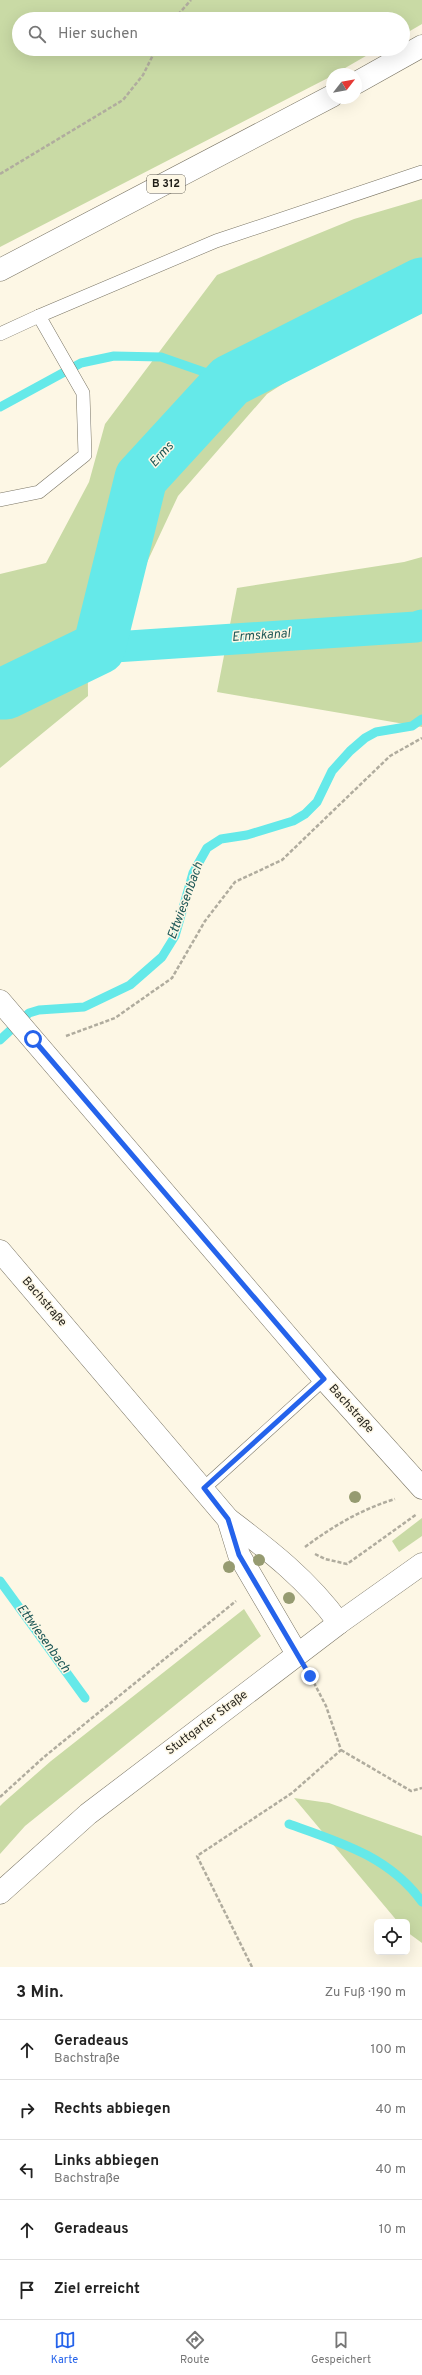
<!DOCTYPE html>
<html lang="de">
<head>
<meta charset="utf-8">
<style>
	:root { --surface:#fff; --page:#f6f6f6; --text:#222; --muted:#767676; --line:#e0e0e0; --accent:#2563eb }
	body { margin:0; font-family:Overpass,sans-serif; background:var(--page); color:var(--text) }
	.controls { position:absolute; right:12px; bottom:12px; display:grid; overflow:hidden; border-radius:6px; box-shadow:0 4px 16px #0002 }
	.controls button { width:36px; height:36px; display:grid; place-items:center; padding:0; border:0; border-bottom:1px solid var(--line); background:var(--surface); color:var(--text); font:20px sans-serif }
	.compass { position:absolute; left:326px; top:68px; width:36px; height:36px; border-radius:50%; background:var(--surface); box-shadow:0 4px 16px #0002; rotate:59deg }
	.stop { position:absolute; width:12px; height:12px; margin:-9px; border:3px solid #2563eb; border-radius:50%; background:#fff }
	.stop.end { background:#2563eb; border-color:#fff; box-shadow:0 1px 4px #0008 }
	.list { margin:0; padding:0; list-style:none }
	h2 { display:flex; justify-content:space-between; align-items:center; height:52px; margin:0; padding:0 16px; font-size:17px }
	h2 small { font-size:13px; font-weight:400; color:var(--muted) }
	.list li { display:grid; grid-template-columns:26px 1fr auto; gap:12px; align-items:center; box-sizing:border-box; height:60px; padding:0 16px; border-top:1px solid var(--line) }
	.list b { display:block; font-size:15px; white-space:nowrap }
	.list p { margin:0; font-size:13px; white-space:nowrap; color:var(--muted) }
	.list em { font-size:13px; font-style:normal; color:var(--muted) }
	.icon { flex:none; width:22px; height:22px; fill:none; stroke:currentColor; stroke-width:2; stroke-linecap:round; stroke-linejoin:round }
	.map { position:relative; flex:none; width:422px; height:1967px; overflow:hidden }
	.search { position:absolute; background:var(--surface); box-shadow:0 4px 16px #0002; left:12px; right:12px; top:12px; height:44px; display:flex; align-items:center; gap:10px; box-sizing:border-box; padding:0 14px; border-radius:22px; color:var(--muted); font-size:15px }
	.sheet { height:352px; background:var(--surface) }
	nav { display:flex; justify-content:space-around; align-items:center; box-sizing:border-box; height:56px; border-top:1px solid var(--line); background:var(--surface); font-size:11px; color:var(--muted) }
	nav a { display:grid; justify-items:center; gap:2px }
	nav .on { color:var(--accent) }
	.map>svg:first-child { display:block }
</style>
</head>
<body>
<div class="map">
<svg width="422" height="1967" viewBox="0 0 422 1967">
	<rect width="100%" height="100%" fill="#fdf7e5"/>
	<g fill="#c9daa5">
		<polygon points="0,0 422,0 422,24 403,35 403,19 19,19 19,49 378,49 326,79 0,247"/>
		<polygon points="422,199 422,313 367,330 267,394 178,496 135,588 87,606 88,696 0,768 0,574 46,563 89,482 105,424 217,275 354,219"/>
		<polygon points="422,557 422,727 217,692 237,588 404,562"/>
		<polygon points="422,1518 422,1536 399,1552 392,1541"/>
		<polygon points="244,1609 261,1636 25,1826 0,1854 0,1806 3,1803 51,1761"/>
		<polygon points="294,1798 329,1803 422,1836 422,1943 407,1932 407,1922 398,1922"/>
	</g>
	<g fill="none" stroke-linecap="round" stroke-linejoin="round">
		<g stroke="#65e9e9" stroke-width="9">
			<polyline points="0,407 81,363 114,356 161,357 230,381"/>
			<polyline points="0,1040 29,1013 39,1010 84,1007 130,985 162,957 175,936 193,873 207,848 221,839 247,835 293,821 305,814 317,802 332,771 350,751 365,738 376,732 412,726 422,719"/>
			<polyline points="0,1581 85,1698"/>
			<path d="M289 1824C340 1842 390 1857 422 1902"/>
		</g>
		<polyline stroke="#65e9e9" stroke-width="31" points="99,648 416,627 422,625"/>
		<polyline stroke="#65e9e9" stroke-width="53" points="0,693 6,693 99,648 141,478 230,381 422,284"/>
		<defs>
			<g id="service">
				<polyline points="0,334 39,316 216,241 422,172"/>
				<polyline points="0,500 39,492 85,455 83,393 39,316"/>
				<polyline points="204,1488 324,1379"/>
			</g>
			<g id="minor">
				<polyline points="0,1001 324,1379 422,1488"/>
				<polyline points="0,1251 228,1519 239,1555 297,1654"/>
				<path d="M228 1519C269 1550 308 1580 339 1623"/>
			</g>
			<polyline id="tertiary" points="0,1893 88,1814 339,1623 422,1564"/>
			<g id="trunk">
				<polyline points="356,83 422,46"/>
				<polyline points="0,270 332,96"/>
			</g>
		</defs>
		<use href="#service" stroke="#7a7565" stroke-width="14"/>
		<use href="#minor" stroke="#7a7565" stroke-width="23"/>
		<use href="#tertiary" stroke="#7a7565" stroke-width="23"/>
		<use href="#trunk" stroke="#7a7565" stroke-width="23"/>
		<g stroke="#b0ac9e" stroke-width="2.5" stroke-dasharray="4 2" stroke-linecap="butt">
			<polyline points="174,19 191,0"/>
			<polyline points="0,174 123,100 143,75 156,49"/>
			<polyline points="66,1036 115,1018 172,978 205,921 235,882 282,860 390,756 422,738"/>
			<path d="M305 1547C333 1526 362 1509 395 1499"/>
			<polyline points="315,1554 325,1559 347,1564 417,1514"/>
			<polyline points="341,1750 411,1791 422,1788"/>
			<polyline points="0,1797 44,1757 236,1601"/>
			<polyline points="252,1967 197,1856 292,1793 341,1750 326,1706 311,1677"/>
		</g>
		<use href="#service" stroke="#fff" stroke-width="13"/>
		<use href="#minor" stroke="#fff" stroke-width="22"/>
		<use href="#tertiary" stroke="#fff" stroke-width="22"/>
		<use href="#trunk" stroke="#fff" stroke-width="22"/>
	</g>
	<g fill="#969b71">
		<circle cx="355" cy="1497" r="6"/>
		<circle cx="259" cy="1560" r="6"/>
		<circle cx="229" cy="1567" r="6"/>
		<circle cx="289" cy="1598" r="6"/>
	</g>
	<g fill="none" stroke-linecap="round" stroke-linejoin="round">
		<polyline stroke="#2563eb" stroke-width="5" points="33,1039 324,1379 204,1488 228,1519 239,1555 310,1676"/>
	</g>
	<g text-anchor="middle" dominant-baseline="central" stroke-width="3" stroke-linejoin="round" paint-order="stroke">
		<rect fill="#fdf7e5" stroke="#625f56" stroke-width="1" x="147" y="175" width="38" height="18" rx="3"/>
		<g font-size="11" font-weight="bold" fill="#201e18">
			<text x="166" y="184">B 312</text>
		</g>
		<g font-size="12" fill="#201e18" stroke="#fdf7e5">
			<text transform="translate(44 1302) rotate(49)">Bachstraße</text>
			<text transform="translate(351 1409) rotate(48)">Bachstraße</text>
			<text transform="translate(207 1723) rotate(-37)">Stuttgarter Straße</text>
		</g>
		<g font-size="13" font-style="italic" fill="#215a59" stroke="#fdf7e5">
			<text transform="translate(162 455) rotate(-48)">Erms</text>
			<text transform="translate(261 636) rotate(-4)">Ermskanal</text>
			<text transform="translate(186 901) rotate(-70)">Ettwiesenbach</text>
			<text transform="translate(43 1639) rotate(54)">Ettwiesenbach</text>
		</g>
	</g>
</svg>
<div class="controls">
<button><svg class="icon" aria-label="locate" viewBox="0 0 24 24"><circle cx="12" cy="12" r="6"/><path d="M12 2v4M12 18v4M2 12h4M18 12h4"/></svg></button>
</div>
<svg class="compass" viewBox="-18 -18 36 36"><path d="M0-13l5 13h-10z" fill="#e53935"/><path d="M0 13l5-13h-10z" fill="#767676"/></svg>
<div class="stop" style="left:33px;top:1039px"></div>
<div class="stop end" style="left:310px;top:1676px"></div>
<div class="search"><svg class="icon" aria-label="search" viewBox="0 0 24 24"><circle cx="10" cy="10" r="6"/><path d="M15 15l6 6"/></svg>Hier suchen</div>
</div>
<section class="sheet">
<h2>3 Min.<small>Zu Fuß · 190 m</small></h2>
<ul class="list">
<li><svg class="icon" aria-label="ahead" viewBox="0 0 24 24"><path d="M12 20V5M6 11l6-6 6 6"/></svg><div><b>Geradeaus</b><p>Bachstraße</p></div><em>100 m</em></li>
<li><svg class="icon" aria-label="right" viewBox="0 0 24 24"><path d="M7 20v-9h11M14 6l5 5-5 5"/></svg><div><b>Rechts abbiegen</b></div><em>40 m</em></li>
<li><svg class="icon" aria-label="left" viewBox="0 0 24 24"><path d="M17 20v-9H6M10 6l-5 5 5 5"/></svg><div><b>Links abbiegen</b><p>Bachstraße</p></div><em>40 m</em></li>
<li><svg class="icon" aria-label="ahead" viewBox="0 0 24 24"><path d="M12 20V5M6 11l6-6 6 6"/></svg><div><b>Geradeaus</b></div><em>10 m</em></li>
<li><svg class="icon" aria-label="arrive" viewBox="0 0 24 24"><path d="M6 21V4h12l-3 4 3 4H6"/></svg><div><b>Ziel erreicht</b></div></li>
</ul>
</section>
<nav>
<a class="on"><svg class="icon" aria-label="map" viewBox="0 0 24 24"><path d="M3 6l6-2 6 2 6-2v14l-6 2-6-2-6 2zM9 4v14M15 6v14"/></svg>Karte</a>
<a><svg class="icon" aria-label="directions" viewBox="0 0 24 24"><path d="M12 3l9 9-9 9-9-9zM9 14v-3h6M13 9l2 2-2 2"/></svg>Route</a>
<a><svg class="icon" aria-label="saved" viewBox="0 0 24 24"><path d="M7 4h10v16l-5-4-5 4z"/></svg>Gespeichert</a>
</nav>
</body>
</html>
